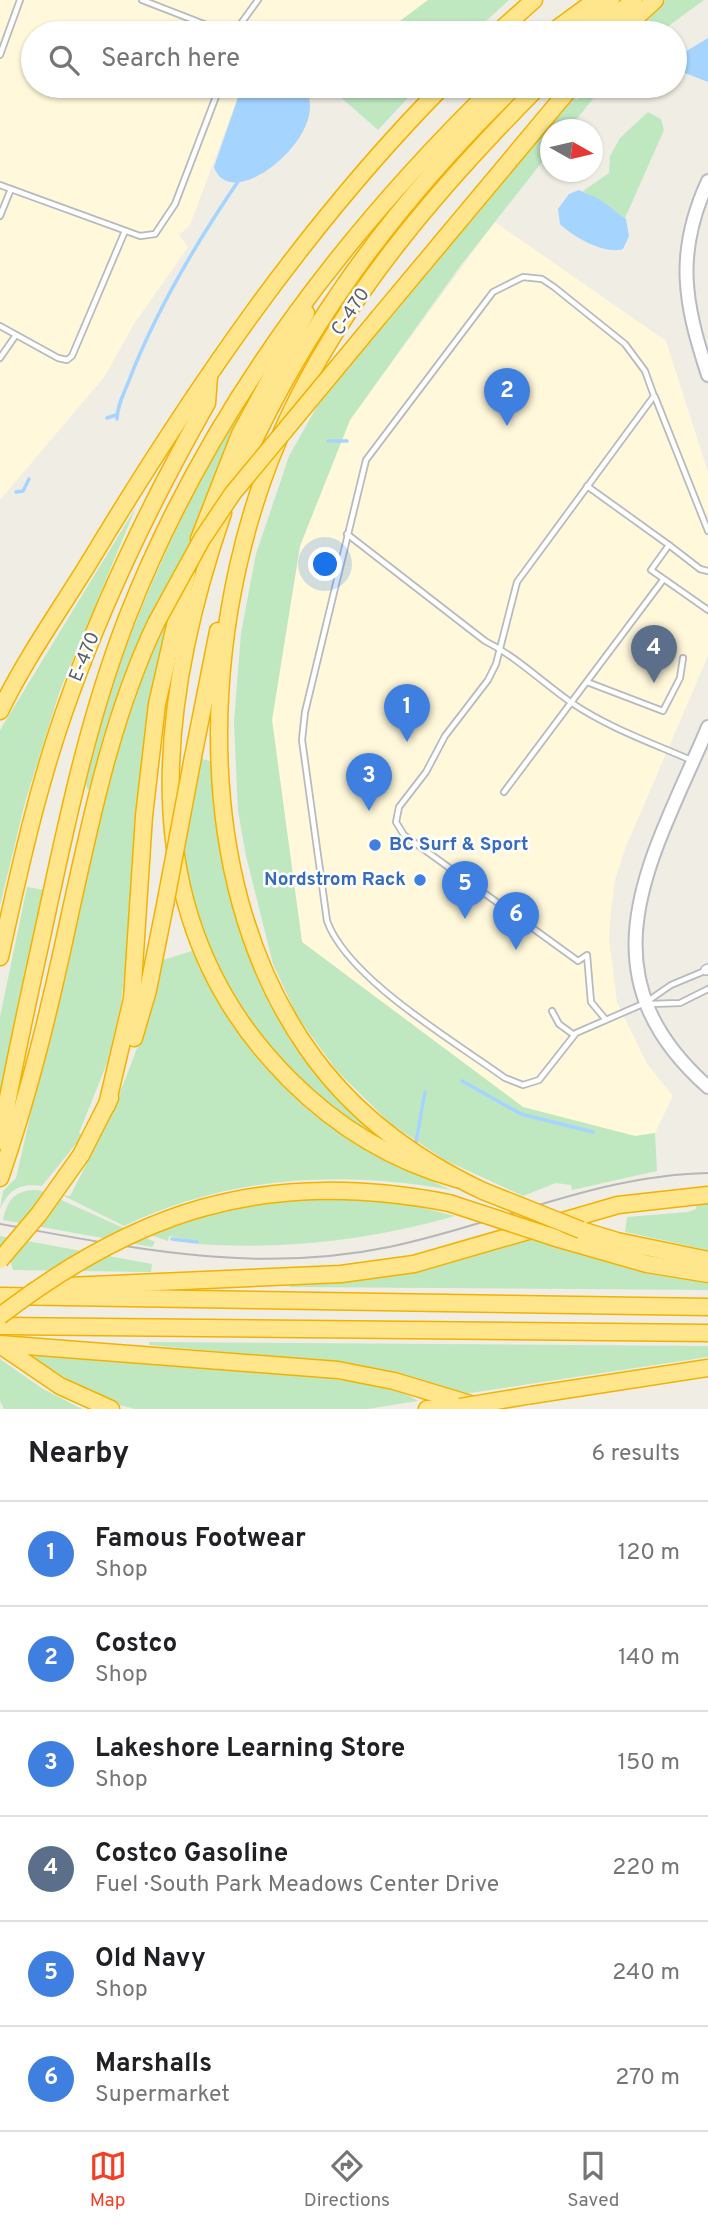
<!DOCTYPE html>
<html lang="en">
<head>
<meta charset="utf-8">
<style>
	:root { --surface:#fff; --page:#f2f2f2; --text:#202124; --muted:#757577; --line:#e0e0e0; --accent:#f33f26 }
	body { margin:0; font-family:Overpass,sans-serif; background:var(--page); color:var(--text) }
	.compass { position:absolute; left:540px; top:119px; width:63px; height:63px; border-radius:50%; background:var(--surface); box-shadow:0 2px 5px #0004; rotate:98deg }
	.you { position:absolute; left:326px; top:565px; width:24px; height:24px; margin:-18px; border:5px solid #fff; border-radius:50%; background:#1a73e8; box-shadow:0 0 0 10px #1a73e833 }
	.badge { display:grid; place-items:center; width:46px; height:46px; border-radius:50%; background:var(--accent); color:#fff; font-size:23px; font-weight:700 }
	.pin { position:absolute; translate:-50% -58px; filter:drop-shadow(0 2px 4px #0008) }
	.pin::after { content:''; position:absolute; top:37px; width:24px; height:21px; background:inherit; clip-path:polygon(0 0,100% 0,50% 100%) }
	.list { margin:0; padding:0; list-style:none }
	h2 { display:flex; justify-content:space-between; align-items:center; height:91px; margin:0; padding:0 28px; font-size:30px }
	h2 small { font-size:23px; font-weight:400; color:var(--muted) }
	.list li { display:grid; grid-template-columns:46px 1fr auto; gap:21px; align-items:center; box-sizing:border-box; height:105px; padding:0 28px; border-top:2px solid var(--line) }
	.list b { display:block; font-size:26px; white-space:nowrap }
	.list p { margin:0; font-size:23px; white-space:nowrap; color:var(--muted) }
	.list em { font-size:23px; font-style:normal; color:var(--muted) }
	.icon { flex:none; width:38px; height:38px; fill:none; stroke:currentColor; stroke-width:2; stroke-linecap:round; stroke-linejoin:round }
	.map { position:relative; flex:none; width:708px; height:1409px; overflow:hidden }
	.search { position:absolute; background:var(--surface); box-shadow:0 2px 5px #0004; left:21px; right:21px; top:21px; height:77px; display:flex; align-items:center; gap:18px; box-sizing:border-box; padding:0 24px; border-radius:38px; color:var(--muted); font-size:26px }
	.sheet { height:721px; background:var(--surface) }
	nav { display:flex; justify-content:space-around; align-items:center; box-sizing:border-box; height:98px; border-top:2px solid var(--line); background:var(--surface); font-size:19px; color:var(--muted) }
	nav a { display:grid; justify-items:center; gap:4px }
	nav .on { color:var(--accent) }
	.map>svg:first-child { display:block }
</style>
</head>
<body>
<div class="map">
<svg width="708" height="1409" viewBox="0 0 708 1409">
	<rect width="100%" height="100%" fill="#f0ede4"/>
	<g fill="#fff8da">
		<polygon points="0,0 428,0 384,33 268,33 264,30 262,33 33,33 33,86 242,86 190,225 179,235 188,247 134,324 105,376 0,500"/>
		<polygon points="495,222 666,341 708,472 708,656 625,849 615,880 611,911 609,938 617,1002 647,1064 673,1096 655,1133 635,1136 523,1107 302,942 272,720 300,546 350,420"/>
	</g>
	<g fill="#bfe8c1">
		<polygon points="428,0 509,0 473,33 384,33"/>
		<polygon points="666,0 704,0 659,33 630,33"/>
		<polygon points="328,86 419,86 378,130"/>
		<polygon points="589,86 603,86 569,129 550,130 550,152 461,265 350,420 300,546 272,720 302,942 523,1107 635,1136 655,1133 657,1171 572,1190 571,1185 556,1183 523,1196 445,1160 391,1124 337,1071 297,1016 273,964 246,856 238,811 234,722 241,633 256,554 289,456 328,387 572,97 577,100"/>
		<polygon points="648,112 661,119 664,130 625,218 583,191 609,173 610,156 620,138"/>
		<path d="M236 415 240 418 189 548 150 620 111 717 91 790 87 789C82 768 96 738 102 717 136 610 181 513 236 415Z"/>
		<polygon points="136,507 59,693 24,806 0,906 0,730"/>
		<path d="M171 608 156 676 121 1004 107 1063 79 1133 83 1135 42 1186C21 1183 9 1189 0 1209L3 1191 16 1178 98 819 107 794 104 793 134 693Z"/>
		<path d="M188 755 213 762C222 870 241 973 306 1062 318 1078 331 1092 345 1106 355 1117 378 1130 382 1142 357 1126 331 1109 309 1089 217 1007 164 876 188 755Z"/>
		<polygon points="27,887 44,890 0,1096 0,1017"/>
		<path d="M195 950 255 1050 392 1162 451 1190C339 1170 228 1176 124 1226L62 1195 70 1196C109 1122 144 1045 163 960Z"/>
		<path d="M39 1190 155 1242 152 1247 3 1220C7 1199 16 1189 39 1190Z"/>
		<path d="M302 1197 391 1200 455 1216C370 1240 286 1250 197 1244V1241L169 1236 168 1241 150 1235 221 1211Z"/>
		<polygon points="697,1201 708,1201 708,1250 625,1232 627,1217 688,1212 696,1209"/>
		<polygon points="0,1236 152,1264 151,1272 13,1270 10,1260 0,1256"/>
		<polygon points="526,1237 610,1263 708,1283 708,1290 290,1287 290,1282"/>
		<polygon points="149,1342 708,1346 708,1357 464,1394 351,1364 149,1345"/>
		<path d="M27 1355C87 1357 385 1372 418 1401L367 1409H135L115 1404V1401L76 1384Z"/>
		<polygon points="0,1359 43,1389 82,1409 4,1409 0,1401"/>
	</g>
	<g fill="#a5d4ff">
		<polygon points="708,38 708,82 685,73 676,65 675,58"/>
		<path d="M242 86H302C340 126 232 219 214 167Z"/>
		<path d="M579 190 599 199 626 219 629 236 623 249C605 255 573 237 560 224L558 209 569 194Z"/>
	</g>
	<g fill="none" stroke-linecap="round" stroke-linejoin="round">
		<g stroke="#a5d4ff" stroke-width="3.5">
			<polyline points="107,418 116,415"/>
			<path d="M117 419C117 407 123 395 128 383 155 312 196 243 239 180"/>
			<polyline points="328,441 347,441"/>
			<polyline points="16,492 23,491 29,479"/>
			<polyline points="462,1081 521,1114 593,1132"/>
			<polyline points="416,1142 425,1092"/>
			<polyline points="172,1239 197,1242"/>
		</g>
		<defs>
			<g id="lane">
				<polyline points="142,0 227,33"/>
				<polyline points="234,33 258,0"/>
				<polyline points="0,55 20,0"/>
				<polyline points="0,185 140,236 155,234 175,204 220,86"/>
				<polyline points="0,216 11,189"/>
				<polyline points="0,326 58,358 67,360 72,356 125,231"/>
				<polyline points="0,358 16,335"/>
				<polyline points="655,397 708,531"/>
				<polyline points="587,486 669,545"/>
				<path d="M347 534 485 641C517 657 543 683 572 703 609 728 652 743 693 761"/>
				<polyline points="708,571 700,569 669,545 651,570 708,610"/>
				<polyline points="587,682 663,711 680,678 683,658"/>
				<polyline points="504,792 663,580"/>
				<polyline points="650,1004 680,1003 708,989"/>
				<polyline points="552,1011 559,1024 574,1035"/>
				<path d="M606 1020 591 1002 587 955 578 961 404 835 396 822 399 807 426 772 445 736 488 680 496 664 517 582 654 396 645 371 625 344 554 287 542 279 523 277 493 292 366 460 305 712 302 740 327 921C348 979 454 1041 505 1078L523 1085 539 1080 576 1033 645 1003 671 985 707 970"/>
			</g>
			<polyline id="street" points="706,970 708,969"/>
			<g id="secondary">
				<path d="M708 181C675 253 684 302 708 375"/>
				<path d="M708 727C653 857 577 971 708 1087"/>
			</g>
			<g id="highway">
				<polyline points="497,33 534,0"/>
				<polyline points="551,33 596,0"/>
				<polyline points="572,33 611,0"/>
				<polyline points="595,33 634,0"/>
				<polyline points="619,33 655,0"/>
				<polyline points="379,317 572,86"/>
				<path d="M231 492C296 335 394 204 515 86"/>
				<path d="M223 513C156 708 130 921 290 1080 337 1127 392 1161 457 1179"/>
				<polyline points="199,539 240,434 306,313"/>
				<path d="M0 711C25 659 60 610 90 561 192 392 304 227 443 86"/>
				<polyline points="193,757 218,631"/>
				<path d="M0 957C19 871 38 784 68 701 105 597 153 498 207 403L209 376"/>
				<polyline points="134,1038 148,990 165,905"/>
				<polyline points="107,1105 132,999 144,816 157,704 187,573"/>
				<path d="M0 1141C13 1066 30 992 46 918 68 816 89 716 127 618 207 413 338 239 495 86"/>
				<polyline points="81,1155 110,1098"/>
				<path d="M0 1178C30 1092 51 1003 70 914 92 815 112 716 156 623"/>
				<path d="M483 1191C413 1158 351 1112 307 1048 184 872 201 601 290 414 349 290 444 182 539 86"/>
				<path d="M202 1208C285 1185 365 1187 449 1203"/>
				<polyline points="581,1230 617,1241 708,1260"/>
				<polyline points="556,1238 647,1264 708,1274"/>
				<polyline points="34,1291 45,1287 341,1274 414,1264 618,1205 708,1195"/>
				<polyline points="0,1296 708,1307"/>
				<polyline points="0,1326 708,1333"/>
				<polyline points="0,1344 338,1370 394,1381 477,1406"/>
				<polyline points="0,1345 60,1386 111,1409"/>
				<polyline points="532,1395 708,1368"/>
				<polyline points="427,1409 460,1407"/>
			</g>
		</defs>
		<use href="#lane" stroke="#b7babf" stroke-width="8"/>
		<use href="#street" stroke="#b7babf" stroke-width="12"/>
		<use href="#secondary" stroke="#b8bbc1" stroke-width="16"/>
		<use href="#highway" stroke="#f4b100" stroke-width="19"/>
		<use href="#lane" stroke="#fff" stroke-width="4.5"/>
		<use href="#street" stroke="#fff" stroke-width="9"/>
		<use href="#secondary" stroke="#fff" stroke-width="12"/>
		<use href="#highway" stroke="#ffe68c" stroke-width="16"/>
		<path stroke="#b5b6b7" stroke-width="2" d="M0 1224C132 1248 254 1275 389 1247 496 1225 597 1175 708 1173"/>
		<defs>
			<g id="highway-bridge">
				<polyline points="156,623 202,539 233,493 379,317"/>
				<polyline points="165,905 193,757"/>
				<polyline points="483,1191 581,1230"/>
				<polyline points="449,1203 556,1238"/>
				<polyline points="0,1260 39,1214 81,1155"/>
				<path d="M0 1316C60 1270 128 1229 202 1208"/>
				<polyline points="460,1407 532,1395"/>
			</g>
		</defs>
		<use href="#highway-bridge" stroke="#f4b100" stroke-width="19" stroke-linecap="butt"/>
		<use href="#highway-bridge" stroke="#ffe68c" stroke-width="16"/>
	</g>
	<g fill="#3f7fe0" stroke="#fff" stroke-width="2.5">
		<circle cx="375" cy="845" r="7"/>
		<circle cx="420" cy="880" r="7"/>
	</g>
	<g text-anchor="middle" dominant-baseline="central" stroke-width="5" stroke-linejoin="round" paint-order="stroke">
		<g font-size="19" fill="#5c6066" stroke="#fff">
			<text transform="translate(351 312) rotate(-56)">C-470</text>
			<text transform="translate(85 657) rotate(-68)">E-470</text>
		</g>
		<g font-size="19" font-weight="bold" fill="#366cbe" stroke="#fff" text-anchor="start">
			<text x="389" y="845">BC Surf &amp; Sport</text>
			<text x="406" y="880" text-anchor="end">Nordstrom Rack</text>
		</g>
	</g>
</svg>
<svg class="compass" viewBox="-18 -18 36 36"><path d="M0-13l5 13h-10z" fill="#e53935"/><path d="M0 13l5-13h-10z" fill="#757577"/></svg>
<div class="you"></div>
<div class="pin badge" style="left:407px;top:742px;background:#3f7fe0">1</div>
<div class="pin badge" style="left:507px;top:426px;background:#3f7fe0">2</div>
<div class="pin badge" style="left:369px;top:811px;background:#3f7fe0">3</div>
<div class="pin badge" style="left:654px;top:683px;background:#5c6f8a">4</div>
<div class="pin badge" style="left:465px;top:919px;background:#3f7fe0">5</div>
<div class="pin badge" style="left:516px;top:950px;background:#3f7fe0">6</div>
<div class="search"><svg class="icon" aria-label="search" viewBox="0 0 24 24"><circle cx="10" cy="10" r="6"/><path d="M15 15l6 6"/></svg>Search here</div>
</div>
<section class="sheet">
<h2>Nearby<small>6 results</small></h2>
<ul class="list">
<li><span class="badge" style="background:#3f7fe0">1</span><div><b>Famous Footwear</b><p>Shop</p></div><em>120 m</em></li>
<li><span class="badge" style="background:#3f7fe0">2</span><div><b>Costco</b><p>Shop</p></div><em>140 m</em></li>
<li><span class="badge" style="background:#3f7fe0">3</span><div><b>Lakeshore Learning Store</b><p>Shop</p></div><em>150 m</em></li>
<li><span class="badge" style="background:#5c6f8a">4</span><div><b>Costco Gasoline</b><p>Fuel · South Park Meadows Center Drive</p></div><em>220 m</em></li>
<li><span class="badge" style="background:#3f7fe0">5</span><div><b>Old Navy</b><p>Shop</p></div><em>240 m</em></li>
<li><span class="badge" style="background:#3f7fe0">6</span><div><b>Marshalls</b><p>Supermarket</p></div><em>270 m</em></li>
</ul>
</section>
<nav>
<a class="on"><svg class="icon" aria-label="map" viewBox="0 0 24 24"><path d="M3 6l6-2 6 2 6-2v14l-6 2-6-2-6 2zM9 4v14M15 6v14"/></svg>Map</a>
<a><svg class="icon" aria-label="directions" viewBox="0 0 24 24"><path d="M12 3l9 9-9 9-9-9zM9 14v-3h6M13 9l2 2-2 2"/></svg>Directions</a>
<a><svg class="icon" aria-label="saved" viewBox="0 0 24 24"><path d="M7 4h10v16l-5-4-5 4z"/></svg>Saved</a>
</nav>
</body>
</html>
